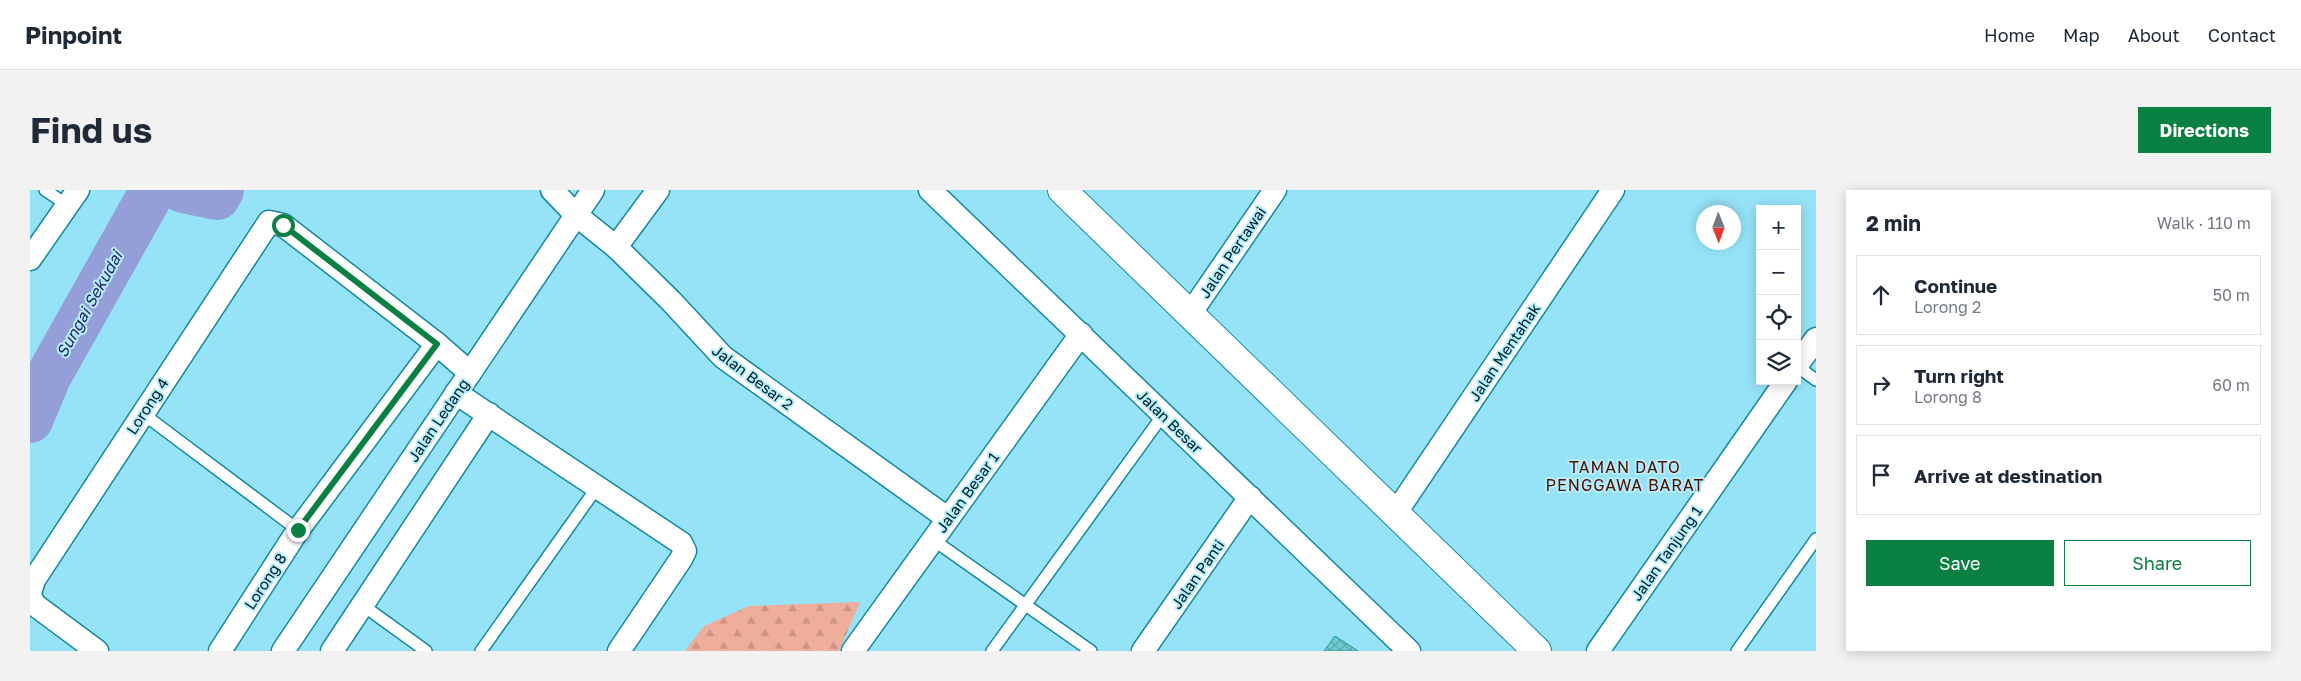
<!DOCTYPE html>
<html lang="en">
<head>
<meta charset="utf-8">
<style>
	:root { --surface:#fff; --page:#f2f2f3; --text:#1f2937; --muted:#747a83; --line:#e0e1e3; --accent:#0b8043 }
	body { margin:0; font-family:"Golos Text",sans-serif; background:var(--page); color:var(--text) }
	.controls { position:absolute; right:15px; top:15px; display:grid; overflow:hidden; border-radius:0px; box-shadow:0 2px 12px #0003 }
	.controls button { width:45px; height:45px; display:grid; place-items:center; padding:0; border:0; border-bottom:1px solid var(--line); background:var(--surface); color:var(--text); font:25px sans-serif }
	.compass { position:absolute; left:1666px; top:15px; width:45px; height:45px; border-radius:50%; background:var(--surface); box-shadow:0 2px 12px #0003; rotate:179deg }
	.stop { position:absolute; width:15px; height:15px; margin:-11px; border:4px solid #0b8043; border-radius:50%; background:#fff }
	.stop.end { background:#0b8043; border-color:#fff; box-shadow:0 1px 5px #0008 }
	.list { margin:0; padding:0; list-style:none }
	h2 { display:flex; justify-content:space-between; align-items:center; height:65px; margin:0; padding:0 20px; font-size:21px }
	h2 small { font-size:16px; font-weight:400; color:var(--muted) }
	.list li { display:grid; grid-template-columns:32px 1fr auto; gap:15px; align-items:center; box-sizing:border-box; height:80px; margin:0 10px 10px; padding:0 10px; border:1px solid var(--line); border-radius:0px }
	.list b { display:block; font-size:19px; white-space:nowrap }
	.list p { margin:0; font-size:16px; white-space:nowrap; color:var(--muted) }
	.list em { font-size:16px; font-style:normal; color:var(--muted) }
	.actions { display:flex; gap:10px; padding:15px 20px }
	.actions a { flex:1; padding:11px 0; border:1px solid var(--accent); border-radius:0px; text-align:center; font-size:18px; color:var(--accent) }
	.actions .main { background:var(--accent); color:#fff }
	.icon { flex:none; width:28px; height:28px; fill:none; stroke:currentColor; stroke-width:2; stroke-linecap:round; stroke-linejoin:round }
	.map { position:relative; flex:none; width:1786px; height:461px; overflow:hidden; border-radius:0px }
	header { display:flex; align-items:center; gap:30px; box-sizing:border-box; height:70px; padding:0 25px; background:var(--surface); border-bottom:1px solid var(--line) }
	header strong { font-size:24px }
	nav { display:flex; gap:28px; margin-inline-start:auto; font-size:18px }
	.intro { display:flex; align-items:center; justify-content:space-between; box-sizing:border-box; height:120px; padding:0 30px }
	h1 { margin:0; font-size:35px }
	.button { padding:12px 22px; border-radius:0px; background:var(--accent); color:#fff; font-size:18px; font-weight:700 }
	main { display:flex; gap:30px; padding:0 30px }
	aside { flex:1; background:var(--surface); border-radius:0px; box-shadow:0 2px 12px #0003 }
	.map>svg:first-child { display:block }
</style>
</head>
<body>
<header>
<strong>Pinpoint</strong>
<nav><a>Home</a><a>Map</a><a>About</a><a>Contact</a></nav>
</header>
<div class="intro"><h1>Find us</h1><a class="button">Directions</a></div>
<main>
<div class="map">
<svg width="1786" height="461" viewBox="0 0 1786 461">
	<defs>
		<pattern id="forest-firs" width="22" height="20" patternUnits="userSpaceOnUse" patternTransform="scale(1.25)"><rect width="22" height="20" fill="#efae9b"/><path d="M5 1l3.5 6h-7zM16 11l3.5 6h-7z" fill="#cb9585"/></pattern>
		<pattern id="building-cross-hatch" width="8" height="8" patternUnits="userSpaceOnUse" patternTransform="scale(1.25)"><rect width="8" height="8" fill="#6fc9cb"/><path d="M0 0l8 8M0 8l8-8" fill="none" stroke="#5eacae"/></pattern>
	</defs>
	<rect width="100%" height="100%" fill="#96e3f7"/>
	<polygon fill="url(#forest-firs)" points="830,412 809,461 655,461 674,436 719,416"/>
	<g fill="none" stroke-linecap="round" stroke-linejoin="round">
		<g stroke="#949ed8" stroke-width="46">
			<polyline points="153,0 187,7 191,0"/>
			<polyline points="0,230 18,187 123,0"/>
		</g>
	</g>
	<polygon fill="url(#building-cross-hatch)" stroke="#199799" points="1305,446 1328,461 1294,461"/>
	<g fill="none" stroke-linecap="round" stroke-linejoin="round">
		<defs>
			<g id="lane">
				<polyline points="15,0 37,15"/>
				<polyline points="1767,176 1786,190"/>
				<polyline points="112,223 268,340"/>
				<polyline points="902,349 1061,461"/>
				<polyline points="331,414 396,461"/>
				<polyline points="451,461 568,296"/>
				<polyline points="962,461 1133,225"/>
				<polyline points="1707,461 1786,349"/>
			</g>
			<g id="street">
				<polyline points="522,0 546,25 586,57 641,111 693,167 917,328"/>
				<polyline points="900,0 1379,461"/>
				<polyline points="586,57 628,0"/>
				<polyline points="0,69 48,0"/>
				<polyline points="1160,124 1245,0"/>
				<polyline points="1767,175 1786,149"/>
				<polyline points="426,203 651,353 655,361 651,369 589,461"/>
				<polyline points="1365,324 1583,0"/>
				<polyline points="0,403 4,390 239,32 253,35 407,154 440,183"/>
				<polyline points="0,406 5,415 67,461"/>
				<polyline points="190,461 268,340 407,154"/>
				<polyline points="253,461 563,0"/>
				<polyline points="302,461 459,224"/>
				<polyline points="823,461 1051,144"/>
				<polyline points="1113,461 1220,307"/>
				<polyline points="1568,461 1756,191"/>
			</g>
			<polyline id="secondary" points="1032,0 1507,461"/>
		</defs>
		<use href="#lane" stroke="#1489a2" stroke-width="14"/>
		<use href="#street" stroke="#1489a2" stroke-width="25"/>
		<use href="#secondary" stroke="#1489a2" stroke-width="30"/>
		<use href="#lane" stroke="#fff" stroke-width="11"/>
		<use href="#street" stroke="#fff" stroke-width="22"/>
		<use href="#secondary" stroke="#fff" stroke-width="28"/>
	</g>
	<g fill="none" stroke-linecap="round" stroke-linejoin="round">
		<polyline stroke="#0b8043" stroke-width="6" points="253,35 407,154 268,340"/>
	</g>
	<g text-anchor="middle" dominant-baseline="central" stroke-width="4" stroke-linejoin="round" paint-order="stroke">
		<g font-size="15" fill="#001d25" stroke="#b5edfc">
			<text transform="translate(1202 62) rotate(-56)">Jalan Pertawai</text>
			<text transform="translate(1474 162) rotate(-56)">Jalan Mentahak</text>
			<text transform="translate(723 187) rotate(37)">Jalan Besar 2</text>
			<text transform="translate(117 216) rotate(-57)">Lorong 4</text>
			<text transform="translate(408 230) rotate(-56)">Jalan Ledang</text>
			<text transform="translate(1140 231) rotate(44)">Jalan Besar</text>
			<text transform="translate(937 302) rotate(-54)">Jalan Besar 1</text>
			<text transform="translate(1636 363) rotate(-55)">Jalan Tanjung 1</text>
			<text transform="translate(1167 384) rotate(-55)">Jalan Panti</text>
			<text transform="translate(235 391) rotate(-57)">Lorong 8</text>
		</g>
		<g font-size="16" font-style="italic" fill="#242569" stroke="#b5edfc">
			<text transform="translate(59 114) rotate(-61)">Sungai Sekudai</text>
		</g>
		<g font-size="16" letter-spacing="1" fill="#511000" stroke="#b5edfc">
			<text x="1595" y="277">TAMAN DATO<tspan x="1595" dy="18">PENGGAWA BARAT</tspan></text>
		</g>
	</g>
</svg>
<div class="controls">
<button>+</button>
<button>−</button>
<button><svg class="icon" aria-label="locate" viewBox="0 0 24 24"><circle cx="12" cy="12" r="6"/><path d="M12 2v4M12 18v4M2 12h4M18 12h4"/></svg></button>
<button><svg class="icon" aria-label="layers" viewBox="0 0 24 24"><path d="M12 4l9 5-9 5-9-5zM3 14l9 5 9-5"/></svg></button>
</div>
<svg class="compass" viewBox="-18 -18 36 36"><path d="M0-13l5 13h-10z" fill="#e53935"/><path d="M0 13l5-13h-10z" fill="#747a83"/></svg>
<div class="stop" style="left:253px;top:35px"></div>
<div class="stop end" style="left:268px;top:340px"></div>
</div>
<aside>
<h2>2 min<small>Walk · 110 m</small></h2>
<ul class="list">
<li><svg class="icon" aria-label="ahead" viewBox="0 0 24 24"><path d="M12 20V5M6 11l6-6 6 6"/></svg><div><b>Continue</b><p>Lorong 2</p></div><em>50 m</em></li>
<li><svg class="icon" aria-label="right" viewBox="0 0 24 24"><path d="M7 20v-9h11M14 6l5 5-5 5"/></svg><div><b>Turn right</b><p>Lorong 8</p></div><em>60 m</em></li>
<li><svg class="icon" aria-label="arrive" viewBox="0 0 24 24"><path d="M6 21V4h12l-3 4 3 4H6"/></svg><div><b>Arrive at destination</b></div></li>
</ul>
<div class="actions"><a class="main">Save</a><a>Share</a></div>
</aside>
</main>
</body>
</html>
